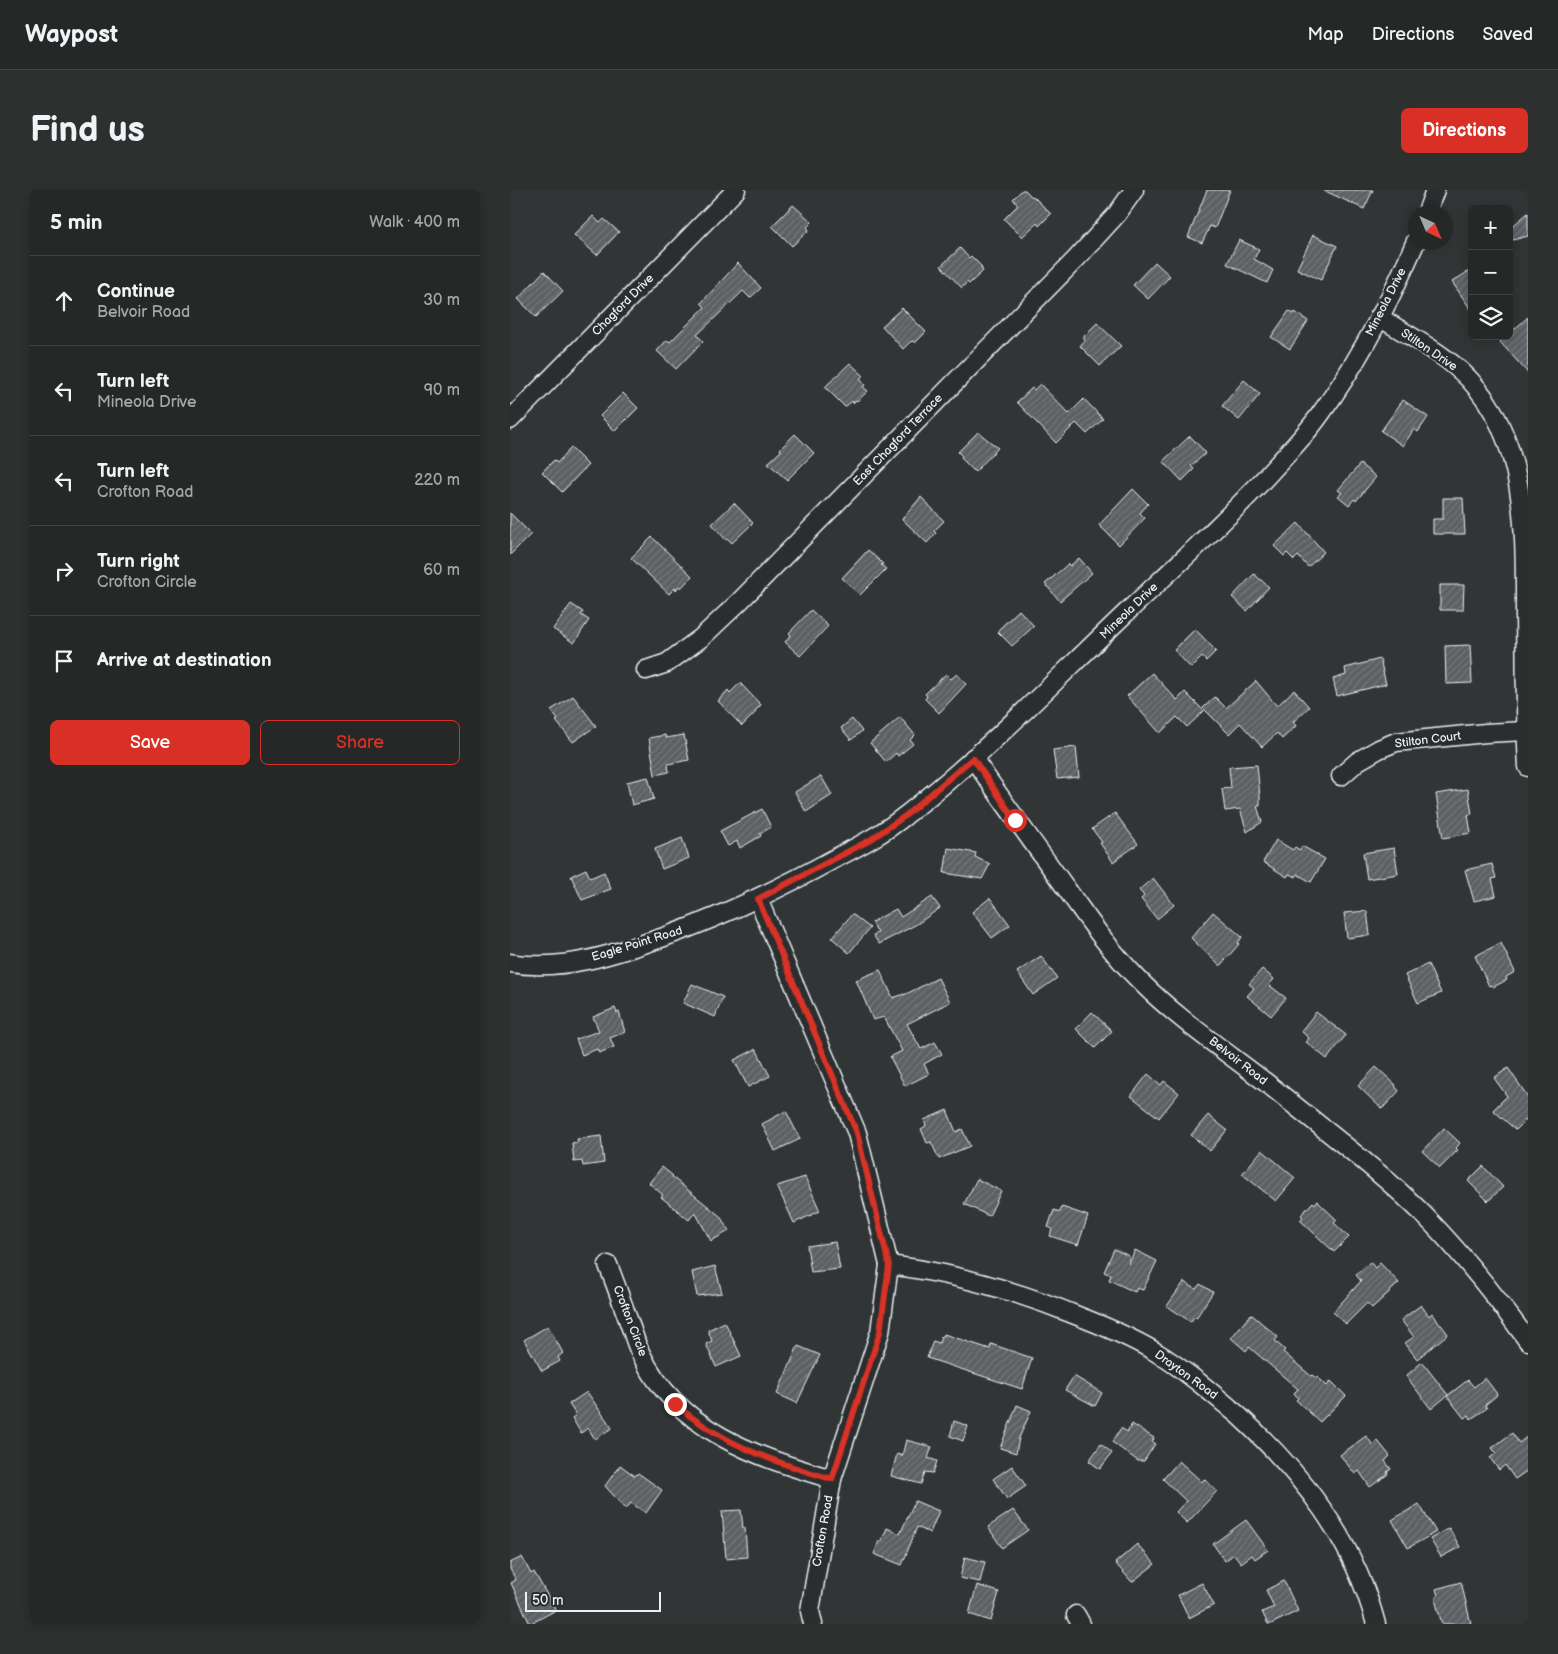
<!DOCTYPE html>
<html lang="en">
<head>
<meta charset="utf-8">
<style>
	:root { --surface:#262828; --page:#2e3030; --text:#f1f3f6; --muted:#a4a6a8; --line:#424445; --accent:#d93025 }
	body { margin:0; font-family:"Balsamiq Sans",sans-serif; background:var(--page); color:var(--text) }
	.controls { position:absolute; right:15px; top:15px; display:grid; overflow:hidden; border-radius:8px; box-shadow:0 2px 12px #0003 }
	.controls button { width:45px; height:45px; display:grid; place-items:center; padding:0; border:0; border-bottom:1px solid var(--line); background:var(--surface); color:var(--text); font:25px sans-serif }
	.compass { position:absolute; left:898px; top:15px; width:45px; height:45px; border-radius:50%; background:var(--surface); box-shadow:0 2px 12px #0003; rotate:136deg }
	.scale { position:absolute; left:15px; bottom:12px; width:136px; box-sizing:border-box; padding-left:5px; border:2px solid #e8f1f8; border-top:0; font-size:14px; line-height:18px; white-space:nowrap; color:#e8f1f8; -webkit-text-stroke:4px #2a2d2e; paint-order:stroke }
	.stop { position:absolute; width:15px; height:15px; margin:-11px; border:4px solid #d93025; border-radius:50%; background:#fff }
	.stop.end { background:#d93025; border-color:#fff; box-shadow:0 1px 5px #0008 }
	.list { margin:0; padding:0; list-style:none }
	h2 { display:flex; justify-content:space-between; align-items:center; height:65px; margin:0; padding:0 20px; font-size:21px }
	h2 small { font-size:16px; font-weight:400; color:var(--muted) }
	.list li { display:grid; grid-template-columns:32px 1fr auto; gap:15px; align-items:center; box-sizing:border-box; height:90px; padding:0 20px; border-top:1px solid var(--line) }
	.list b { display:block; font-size:19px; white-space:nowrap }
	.list p { margin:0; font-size:16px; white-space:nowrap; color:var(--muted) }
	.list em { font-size:16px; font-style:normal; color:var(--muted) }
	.actions { display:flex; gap:10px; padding:15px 20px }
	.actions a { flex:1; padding:11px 0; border:1px solid var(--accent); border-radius:8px; text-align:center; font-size:18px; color:var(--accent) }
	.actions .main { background:var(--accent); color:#fff }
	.icon { flex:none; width:28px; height:28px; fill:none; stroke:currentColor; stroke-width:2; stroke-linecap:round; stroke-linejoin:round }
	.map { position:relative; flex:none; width:1018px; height:1434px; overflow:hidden; border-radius:8px }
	header { display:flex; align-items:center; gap:30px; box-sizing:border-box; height:70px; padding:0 25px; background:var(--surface); border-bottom:1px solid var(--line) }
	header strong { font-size:24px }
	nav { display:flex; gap:28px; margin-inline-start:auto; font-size:18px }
	.intro { display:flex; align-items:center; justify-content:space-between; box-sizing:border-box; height:120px; padding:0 30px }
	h1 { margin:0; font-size:35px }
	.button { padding:12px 22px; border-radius:8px; background:var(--accent); color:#fff; font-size:18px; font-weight:700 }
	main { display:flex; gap:30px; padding:0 30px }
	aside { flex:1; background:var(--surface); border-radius:8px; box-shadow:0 2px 12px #0003 }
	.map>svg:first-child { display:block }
</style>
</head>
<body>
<header>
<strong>Waypost</strong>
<nav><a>Map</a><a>Directions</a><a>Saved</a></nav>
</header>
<div class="intro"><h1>Find us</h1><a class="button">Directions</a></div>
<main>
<aside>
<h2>5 min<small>Walk · 400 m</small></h2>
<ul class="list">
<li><svg class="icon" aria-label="ahead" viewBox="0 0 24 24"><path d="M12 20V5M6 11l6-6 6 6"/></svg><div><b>Continue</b><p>Belvoir Road</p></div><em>30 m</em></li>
<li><svg class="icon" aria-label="left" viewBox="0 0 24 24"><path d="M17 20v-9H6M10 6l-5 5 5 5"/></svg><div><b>Turn left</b><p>Mineola Drive</p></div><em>90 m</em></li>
<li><svg class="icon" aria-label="left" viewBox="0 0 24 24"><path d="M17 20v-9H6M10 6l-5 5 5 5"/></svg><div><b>Turn left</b><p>Crofton Road</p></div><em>220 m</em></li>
<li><svg class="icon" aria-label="right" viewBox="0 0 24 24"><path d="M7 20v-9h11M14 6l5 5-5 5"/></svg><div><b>Turn right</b><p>Crofton Circle</p></div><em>60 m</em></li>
<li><svg class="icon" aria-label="arrive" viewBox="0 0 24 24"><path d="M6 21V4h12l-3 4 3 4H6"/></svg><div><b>Arrive at destination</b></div></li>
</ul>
<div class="actions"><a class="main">Save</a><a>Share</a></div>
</aside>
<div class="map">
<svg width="1018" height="1434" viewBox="0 0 1018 1434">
	<defs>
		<pattern id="building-hatch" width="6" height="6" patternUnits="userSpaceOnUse" patternTransform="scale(1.25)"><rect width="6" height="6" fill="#5c6063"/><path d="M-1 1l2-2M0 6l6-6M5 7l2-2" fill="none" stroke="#73777a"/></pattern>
	</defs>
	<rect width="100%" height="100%" fill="#323536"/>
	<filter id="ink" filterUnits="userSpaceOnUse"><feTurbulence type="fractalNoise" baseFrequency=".02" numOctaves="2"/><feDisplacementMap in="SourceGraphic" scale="10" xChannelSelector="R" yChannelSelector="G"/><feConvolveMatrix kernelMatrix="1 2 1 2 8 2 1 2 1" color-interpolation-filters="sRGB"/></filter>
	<g filter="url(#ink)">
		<g fill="url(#building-hatch)" stroke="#e8f1f8">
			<polygon points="512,0 515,0 522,7 523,6 541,24 529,36 527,33 512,47 494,29 508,15 503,9"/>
			<polygon points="697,0 720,0 705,38 700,36 692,53 678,47"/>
			<polygon points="813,0 863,0 854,19"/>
			<polygon points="283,15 302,32 297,37 299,40 282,56 262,36"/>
			<polygon points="1018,23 1018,46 999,51 999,39"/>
			<polygon points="83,26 90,33 94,29 109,42 87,65 64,45"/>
			<polygon points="803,45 827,56 811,90 787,79"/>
			<polygon points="729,50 749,59 744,69 763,80 757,93 717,74"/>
			<polygon points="450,58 459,68 461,66 472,77 471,78 473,81 459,94 457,92 452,98 431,76"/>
			<polygon points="645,72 660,86 638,109 623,95"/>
			<polygon points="228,73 251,98 240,108 233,101 187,145 193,151 166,179 147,161 157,150 160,152 195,117 191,113"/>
			<polygon points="962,79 962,121 942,92"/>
			<polygon points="34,81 53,101 26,127 8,109"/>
			<polygon points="392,118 416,142 405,153 403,151 400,152 393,159 372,136"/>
			<polygon points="779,121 784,124 785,122 798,131 780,159 761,147"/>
			<polygon points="1018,127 1018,183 990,152 996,146 999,146 999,144"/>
			<polygon points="587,133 611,156 590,176 570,156 575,150 573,147"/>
			<polygon points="340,173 353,185 350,189 355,195 353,197 358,201 347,211 346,210 343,213 342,211 335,217 315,197"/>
			<polygon points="734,190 750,204 729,230 712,216"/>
			<polygon points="530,194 559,224 574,209 593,229 577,244 566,233 546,253 507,212 522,198 524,200"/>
			<polygon points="113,203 128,218 105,241 90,226"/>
			<polygon points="893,210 918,227 908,242 904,239 893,256 871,241"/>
			<polygon points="468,242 488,258 465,282 451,268 452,266 448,262"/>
			<polygon points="285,244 304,263 277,290 258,273 271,261 270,259"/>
			<polygon points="680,246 696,263 681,276 684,279 672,291 653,271"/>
			<polygon points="61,258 78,275 52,302 32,282 44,270 47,273"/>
			<polygon points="850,274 866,287 846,311 844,309 839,315 828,306 832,303 828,300"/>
			<polygon points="623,299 638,314 630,323 635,328 609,355 589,335"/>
			<polygon points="411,307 434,331 424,341 426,343 417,353 392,329"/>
			<polygon points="933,308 953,308 955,344 923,344 923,329 933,329"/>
			<polygon points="224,313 243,333 222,353 218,349 216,350 202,334"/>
			<polygon points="0,323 21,344 0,365"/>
			<polygon points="788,333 814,362 798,377 788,366 784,370 777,363 774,366 764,356"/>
			<polygon points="142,347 182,386 171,398 169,396 166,400 165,398 159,404 121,368"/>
			<polygon points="358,360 373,374 371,375 376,379 350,405 332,388"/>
			<polygon points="569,368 582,383 550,411 535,394 558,374 560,376"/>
			<polygon points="744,384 759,397 737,421 722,407"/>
			<polygon points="930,395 954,395 953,420 930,420"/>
			<polygon points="61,414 73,422 71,425 79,430 64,453 43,439"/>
			<polygon points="301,420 318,436 290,466 275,452 281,445 279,443"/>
			<polygon points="509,420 524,436 502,456 487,441"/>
			<polygon points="685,439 706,461 696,471 692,467 681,478 664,460"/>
			<polygon points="960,455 962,493 936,494 935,456"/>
			<polygon points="870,469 876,494 827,506 823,489 836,485 835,478"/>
			<polygon points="642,483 667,510 675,502 694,521 677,537 667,527 650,543 617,506"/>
			<polygon points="436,484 441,489 447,484 456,494 429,523 415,509 417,506 415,504"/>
			<polygon points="746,491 767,516 784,500 799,517 783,532 786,536 772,549 767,543 752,557 730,533 719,544 693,518 705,507 716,518"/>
			<polygon points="230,493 251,515 245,521 246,522 232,536 208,511 218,500 220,503"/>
			<polygon points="63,506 86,536 63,552 46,531 48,530 41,520"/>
			<polygon points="390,527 405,545 400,550 403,554 388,566 386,563 376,572 360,553"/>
			<polygon points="342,529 352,541 341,550 331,538"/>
			<polygon points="155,545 156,548 174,545 179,570 158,574 159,582 145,585 139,548"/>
			<polygon points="566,557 569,587 547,589 543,560"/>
			<polygon points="747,575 750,607 750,616 747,616 752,632 737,642 730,619 715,621 712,599 721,598 719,577"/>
			<polygon points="311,586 322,605 296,622 285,602"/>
			<polygon points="138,587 144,609 122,615 117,592"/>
			<polygon points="958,599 962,624 958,625 961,643 933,648 926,604"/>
			<polygon points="252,619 261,637 250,644 251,646 230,658 227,651 218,656 210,641"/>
			<polygon points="605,623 628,654 603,672 590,653 592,652 582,639"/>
			<polygon points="172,648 179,668 152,679 145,659"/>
			<polygon points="766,650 783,660 785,657 790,660 792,656 815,669 801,692 787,684 786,687 779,684 777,687 753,672"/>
			<polygon points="438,658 466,663 465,667 480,674 472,689 434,683"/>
			<polygon points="884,658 888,684 857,689 853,663"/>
			<polygon points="982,674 986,688 982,689 986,706 964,711 955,680"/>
			<polygon points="76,679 80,688 94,682 101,699 72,710 61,686"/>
			<polygon points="643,688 664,715 647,729 631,709 634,706 629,700"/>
			<polygon points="422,707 430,718 407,734 369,754 363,745 368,743 362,732 386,719 391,727"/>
			<polygon points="480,708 500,735 482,748 462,722"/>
			<polygon points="857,721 860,745 837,748 834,723"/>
			<polygon points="703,722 732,747 728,753 729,754 710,776 681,748"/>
			<polygon points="342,724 360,738 339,763 322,748"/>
			<polygon points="991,753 1005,782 996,787 997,790 983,797 982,795 979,796 965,766"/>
			<polygon points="531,766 547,788 523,805 507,782"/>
			<polygon points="918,774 931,803 908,813 895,785"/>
			<polygon points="752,779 764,789 759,795 776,808 761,826 737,806 744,798 739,794"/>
			<polygon points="370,780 383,808 394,804 394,805 428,788 440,812 397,834 411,859 425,852 432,864 414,874 419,884 395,896 380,867 392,861 374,827 363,830 346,790"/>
			<polygon points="182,794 213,807 205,827 173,813"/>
			<polygon points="105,818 107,823 109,822 115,842 100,848 104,857 89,863 87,859 72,865 66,849 89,841 83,827"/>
			<polygon points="582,822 602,841 585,858 566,839"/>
			<polygon points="806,822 836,845 817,869 796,852 799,848 791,841"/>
			<polygon points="246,859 260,886 238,897 224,870"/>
			<polygon points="866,877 886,895 885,896 889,901 872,919 848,896"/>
			<polygon points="998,878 1018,907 1018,928 1006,940 983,920 997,906 984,888"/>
			<polygon points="638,884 651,895 654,891 669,903 649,928 621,906"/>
			<polygon points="437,920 446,942 452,939 460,956 429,969 421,952 417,953 411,939 416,936 414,930"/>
			<polygon points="276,921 290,949 265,961 252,934"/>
			<polygon points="698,925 717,940 700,961 681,945"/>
			<polygon points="934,938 950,953 946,958 948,960 930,978 912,961"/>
			<polygon points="91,946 94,973 73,976 72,971 64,972 62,953 68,952 67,949"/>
			<polygon points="752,960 785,988 766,1011 732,984"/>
			<polygon points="973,976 993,997 978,1011 958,991"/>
			<polygon points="152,977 163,986 162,987 210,1026 219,1041 201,1051 185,1022 179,1030 151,1007 153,1005 139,993"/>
			<polygon points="295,987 310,1021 284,1033 267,996"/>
			<polygon points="467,989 491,1001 479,1026 454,1014"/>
			<polygon points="807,1011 827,1030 824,1033 839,1047 824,1062 790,1030 793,1027 791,1025 803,1012 805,1014"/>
			<polygon points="552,1017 578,1026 568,1055 540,1046 542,1039 538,1037 544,1020 550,1022"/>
			<polygon points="325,1052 330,1079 301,1082 297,1056"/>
			<polygon points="604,1059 619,1066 619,1074 625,1060 647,1071 633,1100 627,1098 625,1102 599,1090 601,1085 594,1082"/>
			<polygon points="860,1072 865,1078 870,1073 889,1093 862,1118 857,1113 836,1134 823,1122 851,1091 846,1085"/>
			<polygon points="205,1076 212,1103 187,1106 182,1082"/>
			<polygon points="674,1092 686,1099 690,1094 703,1102 686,1128 684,1126 681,1132 657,1116"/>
			<polygon points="911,1115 919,1126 922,1123 938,1144 907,1169 895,1153 904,1147 891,1130"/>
			<polygon points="741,1124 768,1147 765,1151 775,1160 773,1162 801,1186 802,1185 806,1188 808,1187 817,1196 821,1191 836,1206 810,1232 786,1210 788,1208 784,1203 788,1199 739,1157 736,1161 721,1148"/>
			<polygon points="215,1132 231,1166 206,1177 196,1154 202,1151 198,1140"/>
			<polygon points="38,1136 53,1163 48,1167 50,1171 32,1181 14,1150"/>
			<polygon points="434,1144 480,1159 481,1154 522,1168 512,1199 417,1168 423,1151 429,1153 431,1146 434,1146"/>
			<polygon points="288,1156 310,1165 287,1213 267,1204"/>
			<polygon points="912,1172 938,1205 921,1219 896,1186"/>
			<polygon points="564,1186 592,1203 585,1216 555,1200"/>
			<polygon points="975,1188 987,1204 986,1206 975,1215 977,1218 961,1229 959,1225 954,1228 937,1206 958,1190 964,1197"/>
			<polygon points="77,1202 102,1238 85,1249 78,1238 71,1243 62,1228 66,1225 59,1214"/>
			<polygon points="507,1215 521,1221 509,1248 506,1263 490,1258"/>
			<polygon points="444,1231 458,1236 453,1251 440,1246"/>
			<polygon points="622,1234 644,1248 642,1252 645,1254 634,1271 628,1271 602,1252 611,1238 617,1242"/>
			<polygon points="1002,1243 1009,1253 1018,1246 1018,1280 1005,1289 995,1275 989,1280 980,1268 986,1263 982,1258"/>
			<polygon points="856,1246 863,1255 868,1251 880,1266 875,1271 881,1279 877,1282 878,1284 860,1297 849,1281 845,1284 830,1265"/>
			<polygon points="396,1250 422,1257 418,1268 427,1271 423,1283 415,1282 411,1294 381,1286 387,1264 392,1266"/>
			<polygon points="591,1254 602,1263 590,1279 579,1271"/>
			<polygon points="669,1271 692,1292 694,1289 707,1301 677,1333 666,1322 676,1311 653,1289"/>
			<polygon points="110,1275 125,1286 128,1283 152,1300 136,1323 121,1313 116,1319 95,1296"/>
			<polygon points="502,1276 516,1296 497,1309 483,1289"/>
			<polygon points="405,1311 429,1321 420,1343 407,1337 392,1375 364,1364 369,1351 371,1352 377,1338 390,1344"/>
			<polygon points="909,1314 926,1342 898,1358 882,1330"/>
			<polygon points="231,1320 233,1338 235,1338 237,1367 216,1369 212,1321"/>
			<polygon points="503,1320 518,1340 492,1358 478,1337"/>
			<polygon points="736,1330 758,1360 745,1369 742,1365 731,1373 724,1364 715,1371 703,1354"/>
			<polygon points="939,1338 950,1357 931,1367 920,1349"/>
			<polygon points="627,1354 645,1374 622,1392 605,1373"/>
			<polygon points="12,1367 21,1384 24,1382 46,1420 20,1434 1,1393 6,1390 0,1379 0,1373"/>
			<polygon points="455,1367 475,1372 470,1392 450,1388"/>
			<polygon points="774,1391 788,1421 761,1434 758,1434 752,1422 764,1417 756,1400"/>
			<polygon points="951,1392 961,1434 932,1434 926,1413 926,1407 928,1406 926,1399"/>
			<polygon points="692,1393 704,1415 679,1428 668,1405"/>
			<polygon points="467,1395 489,1402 481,1431 459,1424"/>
		</g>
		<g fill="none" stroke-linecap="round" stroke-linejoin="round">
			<defs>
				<g id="minor">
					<polyline points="917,22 925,0"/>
					<path d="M869 127C899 146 934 163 959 189 1018 251 1015 345 1015 425 1016 476 1015 526 1018 577"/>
					<polyline points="0,230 226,0"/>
					<polyline points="136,480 157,473 191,448 230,411 566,69 607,24 624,0"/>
					<path d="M463 568C494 613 526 657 558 701 580 732 602 763 629 790 669 831 723 866 768 902 818 943 872 982 917 1028 954 1066 987 1108 1018 1151"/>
					<polyline points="831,586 848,571 869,559 886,552 976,543 1016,541"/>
					<polyline points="248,709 347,943 379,1075 370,1142 322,1289 300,1421 303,1434"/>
					<path d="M0 773C52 782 105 764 154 747 213 726 269 699 324 669 349 656 374 643 396 625 476 563 546 489 619 420 669 373 720 327 766 276 781 260 796 244 809 226 848 173 880 111 906 51"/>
					<path d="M98 1075C106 1095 113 1115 120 1135 124 1145 126 1155 131 1164 167 1240 246 1267 322 1289"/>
					<path d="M379 1075C444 1083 507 1101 568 1126 594 1136 620 1147 644 1161 674 1179 701 1202 728 1225 792 1284 843 1348 866 1434"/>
					<polyline points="566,1425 571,1434"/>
				</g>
			</defs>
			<use href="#minor" stroke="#e8f1f8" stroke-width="21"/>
			<use href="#minor" stroke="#2a2d2e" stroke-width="18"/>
		</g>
	</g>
	<g fill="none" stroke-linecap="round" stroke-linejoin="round" filter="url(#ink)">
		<path stroke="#d93025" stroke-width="6" d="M165 1214C211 1254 264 1272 322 1289L370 1142 379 1075 347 943 248 709 360 650 395 626 463 568 505 630"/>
	</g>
	<g text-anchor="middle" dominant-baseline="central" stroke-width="4.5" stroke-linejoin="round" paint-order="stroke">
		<g font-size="12" fill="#e8f1f8" stroke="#2a2d2e">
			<text transform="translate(876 112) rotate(-63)">Mineola Drive</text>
			<text transform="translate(113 115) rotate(-45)">Chagford Drive</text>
			<text transform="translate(919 160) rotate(34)">Stilton Drive</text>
			<text transform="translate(388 250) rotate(-46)">East Chagford Terrace</text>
			<text transform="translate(619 421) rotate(-44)">Mineola Drive</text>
			<text transform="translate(918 550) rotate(-7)">Stilton Court</text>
			<text transform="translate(127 754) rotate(-17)">Eagle Point Road</text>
			<text transform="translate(728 871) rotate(38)">Belvoir Road</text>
			<text transform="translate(120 1131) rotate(69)">Crofton Circle</text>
			<text transform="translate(676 1185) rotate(36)">Drayton Road</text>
			<text transform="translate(313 1341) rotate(-80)">Crofton Road</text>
		</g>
	</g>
</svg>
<div class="controls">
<button>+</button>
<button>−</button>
<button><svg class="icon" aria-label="layers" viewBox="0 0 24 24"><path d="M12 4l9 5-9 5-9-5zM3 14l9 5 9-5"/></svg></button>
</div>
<svg class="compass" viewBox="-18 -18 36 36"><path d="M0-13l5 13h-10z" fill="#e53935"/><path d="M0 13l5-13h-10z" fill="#a4a6a8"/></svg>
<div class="scale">50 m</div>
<div class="stop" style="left:505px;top:630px"></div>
<div class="stop end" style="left:165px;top:1214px"></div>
</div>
</main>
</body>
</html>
